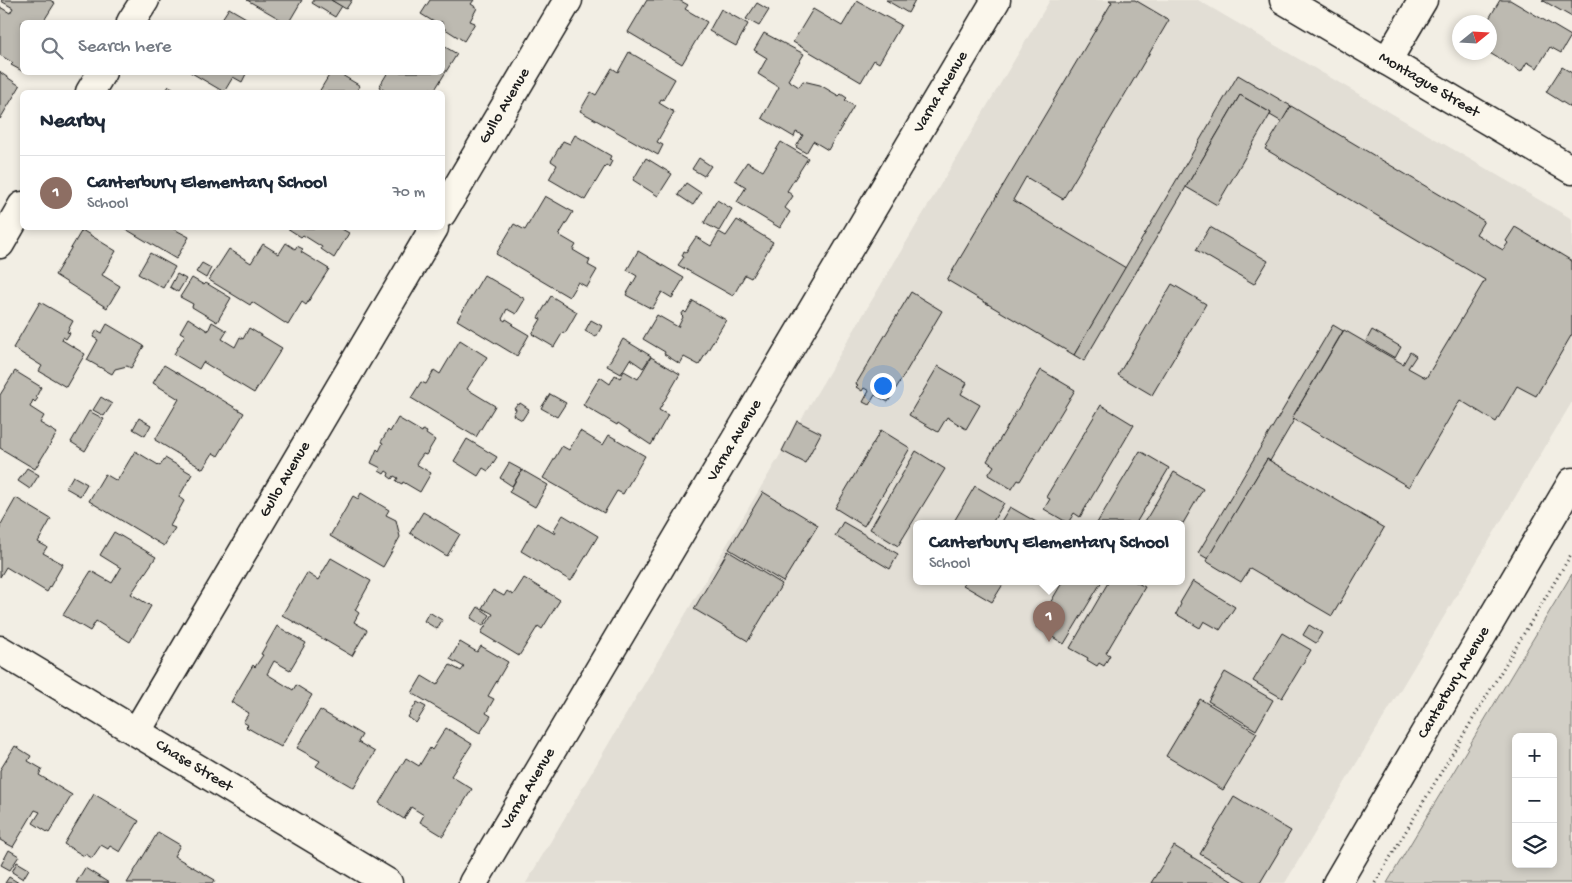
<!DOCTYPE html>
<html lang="en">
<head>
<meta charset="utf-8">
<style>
	:root { --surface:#fff; --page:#f6f6f7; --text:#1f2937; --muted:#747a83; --line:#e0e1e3; --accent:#7c3aed }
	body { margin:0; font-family:"Gochi Hand",sans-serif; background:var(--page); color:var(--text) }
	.controls { position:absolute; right:15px; bottom:15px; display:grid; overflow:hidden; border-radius:8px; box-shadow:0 2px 8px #0003 }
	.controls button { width:45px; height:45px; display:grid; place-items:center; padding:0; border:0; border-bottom:1px solid var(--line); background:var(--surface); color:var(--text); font:25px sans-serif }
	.compass { position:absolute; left:1452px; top:15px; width:45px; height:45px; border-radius:50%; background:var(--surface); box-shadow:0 2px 8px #0003; rotate:72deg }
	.you { position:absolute; left:882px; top:385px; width:18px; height:18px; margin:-12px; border:4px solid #fff; border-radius:50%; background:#1a73e8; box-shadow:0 0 0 8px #1a73e833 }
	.badge { display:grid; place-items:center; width:32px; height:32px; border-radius:50%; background:var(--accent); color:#fff; font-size:16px; font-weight:700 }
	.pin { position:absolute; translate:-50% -41px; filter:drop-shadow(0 1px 2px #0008) }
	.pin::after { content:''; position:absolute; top:26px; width:18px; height:15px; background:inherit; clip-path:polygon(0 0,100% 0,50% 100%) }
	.popup { position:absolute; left:913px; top:520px; width:272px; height:65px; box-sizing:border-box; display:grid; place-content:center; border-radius:8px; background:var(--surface); filter:drop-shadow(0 1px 4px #0005); font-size:16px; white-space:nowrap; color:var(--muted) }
	.popup b { font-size:19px; color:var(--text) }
	.popup::after { content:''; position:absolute; left:50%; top:100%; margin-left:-10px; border:10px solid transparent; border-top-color:var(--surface) }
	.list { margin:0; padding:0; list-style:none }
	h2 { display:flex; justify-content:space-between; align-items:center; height:65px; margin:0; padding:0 20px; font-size:21px }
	h2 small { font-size:16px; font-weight:400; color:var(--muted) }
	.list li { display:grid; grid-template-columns:32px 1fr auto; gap:15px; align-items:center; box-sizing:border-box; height:75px; padding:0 20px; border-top:1px solid var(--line) }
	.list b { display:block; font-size:19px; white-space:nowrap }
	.list p { margin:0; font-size:16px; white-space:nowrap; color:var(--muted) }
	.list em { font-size:16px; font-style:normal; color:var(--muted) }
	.icon { flex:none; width:28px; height:28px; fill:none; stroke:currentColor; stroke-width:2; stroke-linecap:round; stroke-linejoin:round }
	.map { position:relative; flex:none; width:1572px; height:883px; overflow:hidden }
	.search { position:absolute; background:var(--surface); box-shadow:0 2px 8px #0003; left:20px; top:20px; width:425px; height:55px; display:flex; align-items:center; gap:12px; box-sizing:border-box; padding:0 18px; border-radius:8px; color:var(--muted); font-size:19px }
	.panel { position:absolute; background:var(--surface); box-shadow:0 2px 8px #0003; left:20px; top:90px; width:425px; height:140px; border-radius:8px }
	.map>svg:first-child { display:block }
</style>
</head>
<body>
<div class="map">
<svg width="1572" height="883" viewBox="0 0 1572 883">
	<rect width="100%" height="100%" fill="#f2eee4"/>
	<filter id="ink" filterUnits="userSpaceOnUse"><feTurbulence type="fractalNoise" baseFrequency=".02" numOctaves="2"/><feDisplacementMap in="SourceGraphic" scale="10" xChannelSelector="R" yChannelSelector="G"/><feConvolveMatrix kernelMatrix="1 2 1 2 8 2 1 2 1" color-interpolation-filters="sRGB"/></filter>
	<g filter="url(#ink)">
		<path fill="#e2ded5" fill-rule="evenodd" d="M1050 0H1198L1572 219V402L1285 883H526ZM916 523H1182V581H916Z"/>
		<path fill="#d2cfc6" stroke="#777671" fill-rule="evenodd" d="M1572 574V883H1387ZM1516 737H1553V864H1516Z"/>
		<g fill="#bdbab1" stroke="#1c1c1c">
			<polygon points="2,0 50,0 55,3 43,22 22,22 22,71 11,65 13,63 0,55 0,7 10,13 13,8 1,1"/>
			<polygon points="247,0 302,0 289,22 285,22"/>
			<polygon points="314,0 331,0 342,6 335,17 312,3"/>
			<polygon points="331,0 352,0 346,9"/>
			<polygon points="430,0 474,0 471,4 477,8 470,21 475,23 464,41 442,27 442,22 434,22 421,14"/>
			<polygon points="647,0 679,0 688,5 685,9 707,22 682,64 628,32"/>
			<polygon points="886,0 915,0 908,13"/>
			<polygon points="1109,0 1135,0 1169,20 1063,199 1026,177 1013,200 1126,268 1074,355 947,280 1112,2"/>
			<polygon points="1500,0 1510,0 1571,36 1561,53 1550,47 1537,68 1527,62 1521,72 1488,52 1490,22 1487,22"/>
			<polygon points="1542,0 1572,0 1572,17"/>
			<polygon points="857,1 901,25 879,63 874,60 861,82 793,42 813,9 842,26"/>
			<polygon points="757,3 769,10 759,26 746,19"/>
			<polygon points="229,8 253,22 220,22"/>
			<polygon points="721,9 748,24 736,46 709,31"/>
			<polygon points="764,33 804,54 788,80 799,87 803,81 820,85 839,96 841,94 847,98 845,100 854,106 828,150 813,141 806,153 796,147 803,135 796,132 794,137 762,118 779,87 758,74 767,58 754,50"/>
			<polygon points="442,45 457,54 434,91 430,88 427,92 387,92 379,87 388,72 442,72"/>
			<polygon points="629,52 675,79 663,100 661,99 659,103 674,112 657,142 663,145 658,155 580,111 591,92 596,95 612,68 618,72"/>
			<polygon points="1562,67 1572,73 1572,103 1570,107 1546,92"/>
			<polygon points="0,71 1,73 20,86 0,119"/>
			<polygon points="190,72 247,72 242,82 233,77 224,92"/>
			<polygon points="331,72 337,72 357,84 360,86 356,92 319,92"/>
			<polygon points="1238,75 1291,106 1282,122 1270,115 1271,113 1240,95 1084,361 1074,355"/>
			<polygon points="169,86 180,92 165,92"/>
			<polygon points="1240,95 1271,113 1217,205 1186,187"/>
			<polygon points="1291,106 1484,221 1476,234 1503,250 1508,243 1506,241 1515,227 1572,261 1572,334 1536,396 1517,386 1496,422 1460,400 1409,487 1292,418 1344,330 1403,364 1410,352 1416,356 1408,368 1426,378 1485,280 1265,149"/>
			<polygon points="575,135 611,156 609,160 612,161 609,167 606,165 585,200 549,179 557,165 551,161 563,141 570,144"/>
			<polygon points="781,142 808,158 787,191 793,196 785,208 790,212 780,228 737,202 746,187 735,180 747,162 763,171"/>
			<polygon points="646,158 672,174 658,196 633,180"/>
			<polygon points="699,158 711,166 704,176 692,169"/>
			<polygon points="686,183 701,193 693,205 678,195"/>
			<polygon points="545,196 573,212 559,235 576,245 573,250 590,260 588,265 597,270 587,287 578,282 569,297 496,254 514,224 525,230"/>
			<polygon points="717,200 732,209 719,231 704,223"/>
			<polygon points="737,220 773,242 751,278 745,275 733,296 678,265 684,257 682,256 684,251 686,252 696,237 711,246 719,232 726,236"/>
			<polygon points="1210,227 1268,261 1254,284 1196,250"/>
			<polygon points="124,228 172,228 189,237 176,259"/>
			<polygon points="287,228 340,228 349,233 334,258 321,249 322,247 303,235 301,237"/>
			<polygon points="82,230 116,251 102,275 120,286 107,308 55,275"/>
			<polygon points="286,243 295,249 297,246 303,249 301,252 329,269 306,305 302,302 288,325 252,302 250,305 209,280 229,249 251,263 263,244 279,254"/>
			<polygon points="638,251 684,278 672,298 662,292 652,309 626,295 637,276 627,270"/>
			<polygon points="150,253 175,267 163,288 138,274"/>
			<polygon points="202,263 211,268 206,278 196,272"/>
			<polygon points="177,274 186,279 178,292 170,287"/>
			<polygon points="484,275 525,299 516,314 507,309 502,319 505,321 506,319 514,324 512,325 529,335 517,356 457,320"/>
			<polygon points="192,278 204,285 206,283 231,298 217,322 192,307 193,304 180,297"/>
			<polygon points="1172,284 1206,304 1152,395 1118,375"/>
			<polygon points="911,292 942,311 888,402 875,395 869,405 863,402 869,391 864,388 862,391 856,387 858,385 856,384"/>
			<polygon points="551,296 577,312 565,333 563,332 554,347 532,334 541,319 538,318"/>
			<polygon points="693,301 726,320 699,365 684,357 680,364 664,354 665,352 643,339 657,315 678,327 683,317 681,315 684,311 686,313"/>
			<polygon points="40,302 73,321 67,332 70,333 66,339 63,337 62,340 85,354 66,387 39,371 42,366 13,348"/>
			<polygon points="188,318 208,331 212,322 227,331 222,339 235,347 240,337 243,339 249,328 282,348 254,393 203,362 199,369 174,354 185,335 180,332"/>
			<polygon points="591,320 602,326 596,337 585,331"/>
			<polygon points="107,324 144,346 131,368 127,366 115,369 112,374 87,360 98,340 93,337 97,330 102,333"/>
			<polygon points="1333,325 1343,331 1292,418 1294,420 1270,461 1267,459 1208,559 1198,553"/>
			<polygon points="1372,330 1401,347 1395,358 1366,341"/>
			<polygon points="623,339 651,356 643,368 630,359 621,374 607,366"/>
			<polygon points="460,340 487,357 467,389 495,406 476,437 411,398 421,382 426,384 434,370 440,374"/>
			<polygon points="651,357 680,374 659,410 668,415 651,445 618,423 617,425 583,405 600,377 610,384 615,375 620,378 624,371 638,379"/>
			<polygon points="164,365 244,413 218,456 213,453 203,469 155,440 179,399 153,383"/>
			<polygon points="938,366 967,383 961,394 980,405 966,429 947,417 938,432 909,415"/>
			<polygon points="1041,370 1075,390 1020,481 1018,480 1012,489 988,475 994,466 987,461"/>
			<polygon points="15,371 41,387 36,397 38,398 35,402 33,400 30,407 44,416 40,423 57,433 35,469 0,448 0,395"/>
			<polygon points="550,394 566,403 557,417 541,408"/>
			<polygon points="101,397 112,404 104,416 93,410"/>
			<polygon points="520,403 529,409 522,420 513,415 516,409 514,408 517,404 519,405"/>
			<polygon points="1101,405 1134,425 1080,517 1074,513 1068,523 1044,509 1050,499 1046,497"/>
			<polygon points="89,411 104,419 85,451 71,442"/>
			<polygon points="139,418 151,425 145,436 133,429"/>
			<polygon points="398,418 422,432 423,430 427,432 426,434 435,440 426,455 423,454 416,464 431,473 420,492 403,482 402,484 396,481 398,478 394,476 392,479 388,476 389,473 386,471 384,474 379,471 381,468 371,463 377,449 379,451 383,443 381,442 388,430 390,432"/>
			<polygon points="797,421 821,433 805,463 782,451"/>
			<polygon points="881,430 910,448 864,526 835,508"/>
			<polygon points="580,431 603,445 609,435 645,456 623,494 617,491 604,513 543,478 562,446 569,450"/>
			<polygon points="467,439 497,457 488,471 483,468 478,476 454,461"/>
			<polygon points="135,451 160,466 165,458 192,474 179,497 184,501 170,526 175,528 164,546 89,501 105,474 117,481"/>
			<polygon points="916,451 945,469 898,546 870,529"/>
			<polygon points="1140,451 1169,468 1136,523 1097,523"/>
			<polygon points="1267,459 1384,528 1332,616 1250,568 1241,582 1206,561"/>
			<polygon points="509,463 522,470 512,486 500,478"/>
			<polygon points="27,468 39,475 30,489 18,481"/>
			<polygon points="522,470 548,485 535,507 509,492"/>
			<polygon points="1174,472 1203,489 1182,525 1182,523 1144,523"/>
			<polygon points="73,476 87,484 80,496 66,488"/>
			<polygon points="975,486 1004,503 992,523 953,523"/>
			<polygon points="763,492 818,525 783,582 729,549"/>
			<polygon points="361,493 389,510 386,515 396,520 400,537 383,567 330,536 353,496 358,499"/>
			<polygon points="16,498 51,519 38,542 47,547 43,553 63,564 47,592 6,567 0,577 0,526"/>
			<polygon points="1010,507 1038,523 1000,523"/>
			<polygon points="423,512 460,534 447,556 410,533"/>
			<polygon points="563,515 598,536 571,581 521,551 537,523 555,534 556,532 553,531"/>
			<polygon points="843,522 898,554 890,569 835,536"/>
			<polygon points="114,532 156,557 131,594 151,606 130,642 96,621 90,631 63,615 91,571 112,583 121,568 100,555"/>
			<polygon points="728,551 782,584 748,641 694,609"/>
			<polygon points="331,558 371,581 355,610 359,613 354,622 367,630 352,656 282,615 307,573 318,580"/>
			<polygon points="524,578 560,600 542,629 538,626 519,656 481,633 493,614 482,608 493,590 504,596 507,591 513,595"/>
			<polygon points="966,581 1005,581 992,602 963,585"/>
			<polygon points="1063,581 1102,581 1064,644 1036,627"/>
			<polygon points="1109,581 1134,581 1145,587 1106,653 1110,655 1104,666 1099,663 1097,666 1087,660 1088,658 1070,648"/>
			<polygon points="1193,581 1235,607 1220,630 1204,621 1200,628 1176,614 1181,604 1180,603"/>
			<polygon points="478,607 490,615 483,626 471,618"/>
			<polygon points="429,612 442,620 437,629 424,621"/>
			<polygon points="1309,625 1322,633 1316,643 1303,635"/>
			<polygon points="277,626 306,643 290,670 274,661 267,674 293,690 296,685 312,695 281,747 246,727 248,725 243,722 249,713 231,702 253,665 255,667 263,655 261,654"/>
			<polygon points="1282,633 1311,650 1282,698 1253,681"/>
			<polygon points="460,642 477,652 481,646 508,662 488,696 494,699 486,713 491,716 480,733 412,693 422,676 437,685 450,665 461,671 464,667 450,659"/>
			<polygon points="1225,672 1273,700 1256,730 1208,701"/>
			<polygon points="1200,699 1257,733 1223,790 1166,756"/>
			<polygon points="417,702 426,707 416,723 408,717"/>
			<polygon points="320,710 362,735 358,742 375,752 354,788 316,766 320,761 297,748"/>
			<polygon points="446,728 472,744 451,776 472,789 443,836 420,822 424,815 411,807 404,819 379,803 406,758 419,766 430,748 432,750"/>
			<polygon points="15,746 31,756 28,761 42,769 39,775 72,795 49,833 33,823 40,812 35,810 13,847 0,840 0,770"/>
			<polygon points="94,794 139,821 120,852 110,846 108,849 101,845 92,858 85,854 84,856 64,844"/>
			<polygon points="1234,797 1291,831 1260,883 1249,883 1200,854"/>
			<polygon points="158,832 180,845 174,856 215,880 213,883 127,883"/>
			<polygon points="1174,846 1235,883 1151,883"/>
			<polygon points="9,850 19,856 10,870 1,865"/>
			<polygon points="17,862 29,869 23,879 12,872"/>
			<polygon points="85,868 109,883 76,883"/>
			<polygon points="9,877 19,883 5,883"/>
		</g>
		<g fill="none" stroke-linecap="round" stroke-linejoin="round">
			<defs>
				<g id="street">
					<polyline points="131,22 145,0"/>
					<polyline points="1387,61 1423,0"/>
					<polyline points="90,92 102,72"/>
					<path id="s1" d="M442 213 568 0"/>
					<polyline points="0,244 22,206"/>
					<path id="s2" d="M137 731 434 228"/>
					<path id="s3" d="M473 883 996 0"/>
				</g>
				<g id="secondary">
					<path id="s4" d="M1284 0 1572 170"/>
					<path id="s5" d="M0 650 388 883"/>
					<path id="s6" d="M1337 883 1572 482"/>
				</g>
			</defs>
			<use href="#street" stroke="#1c1c1c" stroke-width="31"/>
			<use href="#secondary" stroke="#1c1c1c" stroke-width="31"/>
			<polyline stroke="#1c1c1c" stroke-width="3" stroke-dasharray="1 4" stroke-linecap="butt" points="1375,883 1572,553"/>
			<use href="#street" stroke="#fbf7ec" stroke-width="28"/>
			<use href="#secondary" stroke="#fbf7ec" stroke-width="28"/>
		</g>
	</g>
	<g text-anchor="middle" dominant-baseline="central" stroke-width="4" stroke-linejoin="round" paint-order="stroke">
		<g font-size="16" fill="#1c1c1c" stroke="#fbf7ec">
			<text stroke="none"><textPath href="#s4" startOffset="168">Montague Street</textPath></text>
			<text stroke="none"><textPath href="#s3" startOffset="919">Varna Avenue</textPath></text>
			<text stroke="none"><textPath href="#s1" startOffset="124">Gullo Avenue</textPath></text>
			<text stroke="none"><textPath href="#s3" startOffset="514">Varna Avenue</textPath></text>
			<text stroke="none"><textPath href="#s2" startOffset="292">Gullo Avenue</textPath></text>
			<text stroke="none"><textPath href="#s6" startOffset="232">Canterbury Avenue</textPath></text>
			<text stroke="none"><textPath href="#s5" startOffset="226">Chase Street</textPath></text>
			<text stroke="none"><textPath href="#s3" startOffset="109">Varna Avenue</textPath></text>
		</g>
	</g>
</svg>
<div class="controls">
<button>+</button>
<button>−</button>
<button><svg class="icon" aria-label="layers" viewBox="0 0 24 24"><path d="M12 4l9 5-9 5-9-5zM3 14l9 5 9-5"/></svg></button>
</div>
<svg class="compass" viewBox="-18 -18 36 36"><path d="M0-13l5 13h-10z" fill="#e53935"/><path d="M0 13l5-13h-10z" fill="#747a83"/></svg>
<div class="you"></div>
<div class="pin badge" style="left:1049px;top:642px;background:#8d6e63">1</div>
<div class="popup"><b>Canterbury Elementary School</b>School</div>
<div class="search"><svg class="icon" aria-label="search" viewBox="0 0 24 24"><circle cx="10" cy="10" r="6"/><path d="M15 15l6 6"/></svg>Search here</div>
<section class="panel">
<h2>Nearby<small></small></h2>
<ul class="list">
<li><span class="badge" style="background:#8d6e63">1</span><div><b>Canterbury Elementary School</b><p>School</p></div><em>70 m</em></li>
</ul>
</section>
</div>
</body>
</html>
